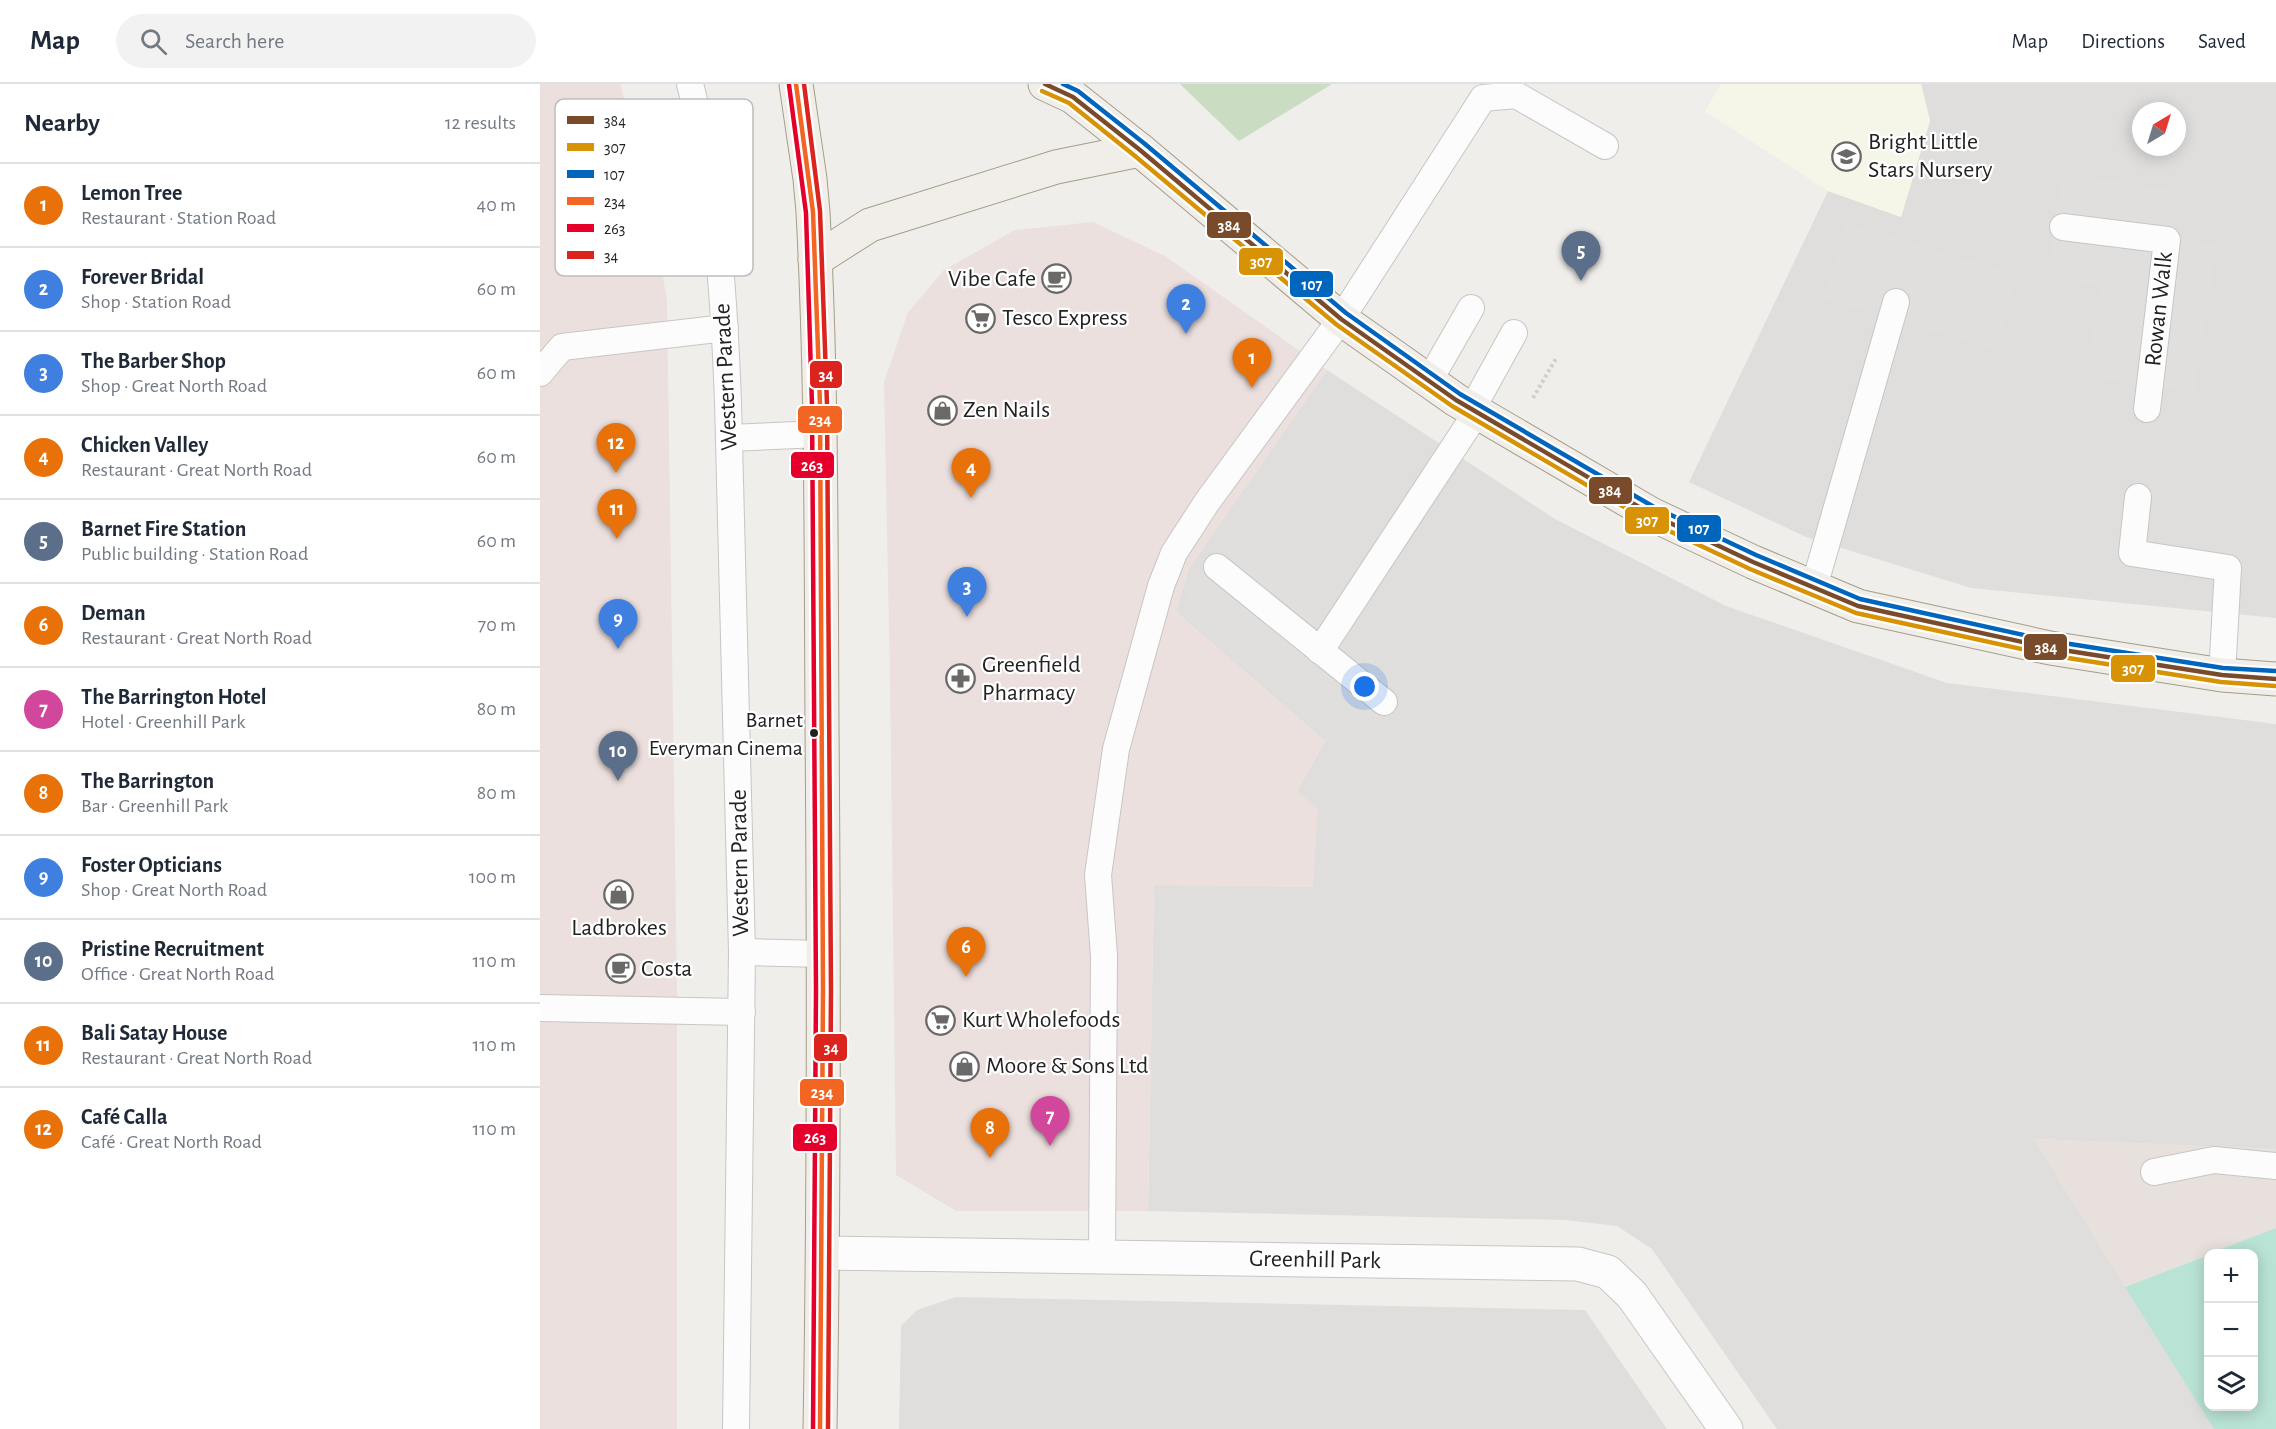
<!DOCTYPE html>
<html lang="en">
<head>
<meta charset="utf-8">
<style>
	:root { --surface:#fff; --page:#f2f2f3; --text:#1f2937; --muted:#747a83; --line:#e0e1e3; --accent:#b45309 }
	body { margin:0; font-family:"Alegreya Sans",sans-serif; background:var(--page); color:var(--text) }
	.controls { position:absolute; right:18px; bottom:18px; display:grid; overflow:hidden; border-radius:12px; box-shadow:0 3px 15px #0003 }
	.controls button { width:54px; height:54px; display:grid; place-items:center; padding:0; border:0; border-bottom:2px solid var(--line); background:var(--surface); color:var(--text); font:30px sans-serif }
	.compass { position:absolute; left:1592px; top:18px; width:54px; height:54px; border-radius:50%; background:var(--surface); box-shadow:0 3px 15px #0003; rotate:38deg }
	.you { position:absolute; left:825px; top:603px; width:21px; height:21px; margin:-15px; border:4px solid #fff; border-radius:50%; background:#1a73e8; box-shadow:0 0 0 9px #1a73e833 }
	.badge { display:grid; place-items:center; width:39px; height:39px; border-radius:50%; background:var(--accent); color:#fff; font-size:20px; font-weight:700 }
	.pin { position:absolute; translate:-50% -50px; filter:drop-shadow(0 2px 3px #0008) }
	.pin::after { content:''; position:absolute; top:32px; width:21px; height:18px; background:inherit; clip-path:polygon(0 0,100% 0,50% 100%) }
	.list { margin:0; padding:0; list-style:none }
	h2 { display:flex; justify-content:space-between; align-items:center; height:78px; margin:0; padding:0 24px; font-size:26px }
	h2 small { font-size:20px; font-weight:400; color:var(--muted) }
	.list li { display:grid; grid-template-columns:39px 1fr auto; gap:18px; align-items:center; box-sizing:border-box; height:84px; padding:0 24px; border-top:2px solid var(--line) }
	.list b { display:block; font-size:22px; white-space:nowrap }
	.list p { margin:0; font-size:20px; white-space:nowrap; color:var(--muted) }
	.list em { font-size:20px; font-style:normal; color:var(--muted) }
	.icon { flex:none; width:33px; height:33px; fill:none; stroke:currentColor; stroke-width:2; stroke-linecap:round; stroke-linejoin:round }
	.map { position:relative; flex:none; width:1736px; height:1345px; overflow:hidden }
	header { display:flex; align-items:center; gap:36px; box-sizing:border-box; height:84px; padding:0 30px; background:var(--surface); border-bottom:2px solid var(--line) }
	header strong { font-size:28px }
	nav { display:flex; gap:33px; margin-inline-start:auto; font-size:21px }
	.search { width:420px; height:54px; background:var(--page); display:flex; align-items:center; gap:15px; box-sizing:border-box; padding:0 21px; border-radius:33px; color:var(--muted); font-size:22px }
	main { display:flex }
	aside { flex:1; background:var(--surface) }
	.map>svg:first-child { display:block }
</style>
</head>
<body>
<header>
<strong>Map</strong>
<div class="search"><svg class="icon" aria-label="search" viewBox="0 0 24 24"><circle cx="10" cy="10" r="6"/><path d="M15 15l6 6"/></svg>Search here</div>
<nav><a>Map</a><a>Directions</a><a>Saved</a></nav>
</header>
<main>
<aside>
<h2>Nearby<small>12 results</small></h2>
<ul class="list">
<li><span class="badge" style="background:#e8710a">1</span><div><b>Lemon Tree</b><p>Restaurant · Station Road</p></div><em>40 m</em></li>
<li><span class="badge" style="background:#3f7fe0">2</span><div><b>Forever Bridal</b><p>Shop · Station Road</p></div><em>60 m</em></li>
<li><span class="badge" style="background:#3f7fe0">3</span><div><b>The Barber Shop</b><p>Shop · Great North Road</p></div><em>60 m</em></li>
<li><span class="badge" style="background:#e8710a">4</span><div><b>Chicken Valley</b><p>Restaurant · Great North Road</p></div><em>60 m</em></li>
<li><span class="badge" style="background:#5c6f8a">5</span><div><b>Barnet Fire Station</b><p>Public building · Station Road</p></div><em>60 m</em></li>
<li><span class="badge" style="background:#e8710a">6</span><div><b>Deman</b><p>Restaurant · Great North Road</p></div><em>70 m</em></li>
<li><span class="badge" style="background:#d1479c">7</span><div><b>The Barrington Hotel</b><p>Hotel · Greenhill Park</p></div><em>80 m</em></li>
<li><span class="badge" style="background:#e8710a">8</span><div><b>The Barrington</b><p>Bar · Greenhill Park</p></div><em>80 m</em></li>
<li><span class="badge" style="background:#3f7fe0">9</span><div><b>Foster Opticians</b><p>Shop · Great North Road</p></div><em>100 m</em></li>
<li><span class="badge" style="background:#5c6f8a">10</span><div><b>Pristine Recruitment</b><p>Office · Great North Road</p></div><em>110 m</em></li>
<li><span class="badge" style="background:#e8710a">11</span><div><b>Bali Satay House</b><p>Restaurant · Great North Road</p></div><em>110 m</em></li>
<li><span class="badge" style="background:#e8710a">12</span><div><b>Café Calla</b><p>Café · Great North Road</p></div><em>110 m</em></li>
</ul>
</aside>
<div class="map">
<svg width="1736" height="1345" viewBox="0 0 1736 1345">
	<rect width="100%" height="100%" fill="#efeeeb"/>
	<g fill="#dfdedc" fill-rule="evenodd">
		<path d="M1381 0H1736V534L1431 504 1266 453 1149 398 1288 107 1361 133 1390 37ZM1601 27H1637V63H1601Z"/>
		<polygon points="787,286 1015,435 1186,522 1407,599 1736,640 1736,1065 1494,1055 1674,1345 1237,1345 1112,1165 1077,1142 1025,1136 608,1127 614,800 773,803 757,707 785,657 636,528 649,484"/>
		<polygon points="416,1213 1045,1226 1127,1345 359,1345 361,1242 377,1226"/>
	</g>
	<g fill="#ece0de">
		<polygon points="0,0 80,0 104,81 127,217 137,906 137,1345 0,1345"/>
		<polygon points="553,138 625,172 787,286 649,484 636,528 785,657 757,707 778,725 773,803 614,801 608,1127 416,1127 356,1091 350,597 344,298 368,228 404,186 475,146"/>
	</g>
	<polygon fill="#f6f6e8" points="1181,0 1381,0 1390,37 1361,133 1288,107 1165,27"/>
	<polygon fill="#e8e0dc" points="1494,1055 1736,1065 1736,1144 1585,1203"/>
	<polygon fill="#cadcc2" points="640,0 792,0 699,57"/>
	<polygon fill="#b9e3d4" points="1736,1144 1736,1345 1674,1345 1585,1203 1668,1171 1668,1322 1714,1322 1714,1170 1671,1169"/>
	<g fill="#e0dfde">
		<polygon points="1523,89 1638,107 1633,141 1643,155 1677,161 1654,309 1546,292 1560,202 1507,194"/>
		<polygon points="1306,139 1478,191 1455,266 1283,214"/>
		<polygon points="691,454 866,602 809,670 643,531 650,503"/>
	</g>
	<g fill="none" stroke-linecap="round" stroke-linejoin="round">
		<defs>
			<g id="service">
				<path d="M150 0C177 104 184 211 188 318L202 868 196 1345"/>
				<polyline points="1523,143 1627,156 1607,325"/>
				<polyline points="0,289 22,263 185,244"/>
				<polyline points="889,297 931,224"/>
				<polyline points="932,325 974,249"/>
				<polyline points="189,354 280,350"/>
				<polyline points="1598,413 1592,469 1688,484 1682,591"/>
				<polyline points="677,483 844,618"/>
				<polyline points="1274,503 1356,218"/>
				<polyline points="780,567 937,328"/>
				<polyline points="202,868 284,870"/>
				<polyline points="0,924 202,928"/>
				<polyline points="1614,1088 1674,1076 1736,1082"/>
				<polyline points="562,1173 564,872 558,791 576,665 621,502 634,469 667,418 801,235 943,14 976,11 1065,62"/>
			</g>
			<polyline id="minor" points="283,1169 1038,1180 1068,1188 1092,1211 1186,1345"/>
			<g id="primary">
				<path d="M256 0 270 95 273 128C282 299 281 470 282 642 284 876 284 1111 280 1345"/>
				<polyline points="505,0 533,13 600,66 801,235 916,316 1111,430 1213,478 1318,522 1510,564 1682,591 1736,595"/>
				<polyline points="275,176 330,141 516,83 600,66"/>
			</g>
		</defs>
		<use href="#service" stroke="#c7c6c5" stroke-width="28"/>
		<use href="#minor" stroke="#c7c6c5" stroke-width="35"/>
		<use href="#primary" stroke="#a59d88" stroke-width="35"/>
		<polyline stroke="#d7ccc9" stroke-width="4" stroke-dasharray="3 3" stroke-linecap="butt" points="993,314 1017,273"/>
		<use href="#service" stroke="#fdfcfc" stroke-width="26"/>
		<use href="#minor" stroke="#fdfcfc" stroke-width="33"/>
		<use href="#primary" stroke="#f1ede8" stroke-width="33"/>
		<defs>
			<polyline id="bus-1" points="505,0 533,13 600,66 801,235 916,316 1111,430 1213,478 1318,522 1510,564 1682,591 1736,595"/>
			<polyline id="bus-2" points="502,7 529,19 595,72 797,241 912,322 1108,437 1210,485 1316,529 1509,571 1681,598 1735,602"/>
			<polyline id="bus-3" points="523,0 538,7 605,60 806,229 920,310 1114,423 1216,471 1320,515 1511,557 1683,584 1736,587"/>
			<polyline id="bus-4" points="256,0 273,128 280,320 283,906 280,1345"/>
			<polyline id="bus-5" points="249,1 266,129 272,321 276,906 273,1345"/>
			<polyline id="bus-6" points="264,0 280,127 287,320 291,906 288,1345"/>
		</defs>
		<use href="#bus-1" stroke="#fff" stroke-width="9"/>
		<use href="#bus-2" stroke="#fff" stroke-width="9"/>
		<use href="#bus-3" stroke="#fff" stroke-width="9"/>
		<use href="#bus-4" stroke="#fff" stroke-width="9"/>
		<use href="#bus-5" stroke="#fff" stroke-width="9"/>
		<use href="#bus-6" stroke="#fff" stroke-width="9"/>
		<use href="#bus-1" stroke="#7a4b2a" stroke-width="4.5"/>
		<use href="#bus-2" stroke="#d79205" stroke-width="4.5"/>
		<use href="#bus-3" stroke="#0065bd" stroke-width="4.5"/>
		<use href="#bus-4" stroke="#f26522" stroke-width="4.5"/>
		<use href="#bus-5" stroke="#e4002b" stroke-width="4.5"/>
		<use href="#bus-6" stroke="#dc241f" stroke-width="4.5"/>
	</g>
	<defs>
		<symbol id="school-ring" viewBox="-11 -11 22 22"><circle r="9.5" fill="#fff" stroke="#6a6968" stroke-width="1.5"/><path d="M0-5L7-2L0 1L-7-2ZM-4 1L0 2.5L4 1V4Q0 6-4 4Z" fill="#6a6968"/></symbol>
		<symbol id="cafe-ring" viewBox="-11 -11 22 22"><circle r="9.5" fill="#fff" stroke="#6a6968" stroke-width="1.5"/><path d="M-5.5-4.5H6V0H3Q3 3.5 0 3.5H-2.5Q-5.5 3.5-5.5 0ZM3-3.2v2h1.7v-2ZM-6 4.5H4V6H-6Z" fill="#6a6968"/></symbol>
		<symbol id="supermarket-ring" viewBox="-11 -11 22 22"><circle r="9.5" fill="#fff" stroke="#6a6968" stroke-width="1.5"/><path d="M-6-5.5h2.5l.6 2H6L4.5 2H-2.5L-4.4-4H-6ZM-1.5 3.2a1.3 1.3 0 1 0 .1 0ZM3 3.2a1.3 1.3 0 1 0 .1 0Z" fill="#6a6968"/></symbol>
		<symbol id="shop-ring" viewBox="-11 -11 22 22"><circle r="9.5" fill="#fff" stroke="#6a6968" stroke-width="1.5"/><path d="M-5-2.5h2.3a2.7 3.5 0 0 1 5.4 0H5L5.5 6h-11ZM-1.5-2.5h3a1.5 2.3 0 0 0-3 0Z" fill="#6a6968"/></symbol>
		<symbol id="pharmacy-ring" viewBox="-11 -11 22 22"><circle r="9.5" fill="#fff" stroke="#6a6968" stroke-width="1.5"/><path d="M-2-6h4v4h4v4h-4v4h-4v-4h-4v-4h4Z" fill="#6a6968"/></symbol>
	</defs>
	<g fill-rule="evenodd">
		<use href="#school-ring" x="1290" y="56" width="33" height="33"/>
		<use href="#cafe-ring" x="500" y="178" width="33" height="33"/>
		<use href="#supermarket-ring" x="424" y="218" width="33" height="33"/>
		<use href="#shop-ring" x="386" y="310" width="33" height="33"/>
		<use href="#pharmacy-ring" x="404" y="578" width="33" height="33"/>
		<use href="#shop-ring" x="62" y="794" width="33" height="33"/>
		<use href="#cafe-ring" x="64" y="868" width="33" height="33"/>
		<use href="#supermarket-ring" x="384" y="920" width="33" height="33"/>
		<use href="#shop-ring" x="408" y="966" width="33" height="33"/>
	</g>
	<circle fill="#222" stroke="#fff" stroke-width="2" cx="274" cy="649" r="5"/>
	<g text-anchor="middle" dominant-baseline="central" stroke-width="4.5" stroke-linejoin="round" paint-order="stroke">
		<g font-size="22" fill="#222" stroke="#fff" text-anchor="end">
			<text x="263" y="636">Barnet<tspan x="263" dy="28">Everyman Cinema</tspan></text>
		</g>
		<g font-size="24" fill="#222" stroke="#fff" text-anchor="start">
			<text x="1328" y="58">Bright Little<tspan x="1328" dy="28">Stars Nursery</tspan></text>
			<text x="496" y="195" text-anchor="end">Vibe Cafe</text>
			<text x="462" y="234">Tesco Express</text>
			<text x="423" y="326">Zen Nails</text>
			<text x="442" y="581">Greenfield<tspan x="442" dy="28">Pharmacy</tspan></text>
			<text x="79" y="844" text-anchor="middle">Ladbrokes</text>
			<text x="101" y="885">Costa</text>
			<text x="422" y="936">Kurt Wholefoods</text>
			<text x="446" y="982">Moore &amp; Sons Ltd</text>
		</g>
		<g font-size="24" fill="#222" stroke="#fff">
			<text transform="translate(1619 225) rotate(-84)">Rowan Walk</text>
			<text transform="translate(186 293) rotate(-93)">Western Parade</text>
			<text transform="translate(200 779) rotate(-91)">Western Parade</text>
			<text transform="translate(775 1176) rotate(1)">Greenhill Park</text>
		</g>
	</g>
	<rect x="15" y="15" width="198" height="177" rx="9" fill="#fff" stroke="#bdbdbd" stroke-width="1.5"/>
	<rect x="27" y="32" width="27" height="8" fill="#7a4b2a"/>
	<rect x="27" y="59" width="27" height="8" fill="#d79205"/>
	<rect x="27" y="86" width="27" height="8" fill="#0065bd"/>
	<rect x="27" y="113" width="27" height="8" fill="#f26522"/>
	<rect x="27" y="140" width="27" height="8" fill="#e4002b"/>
	<rect x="27" y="167" width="27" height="8" fill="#dc241f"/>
	<g font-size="16" fill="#222">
		<text x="64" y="42">384</text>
		<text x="64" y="69">307</text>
		<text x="64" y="96">107</text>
		<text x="64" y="123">234</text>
		<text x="64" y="150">263</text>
		<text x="64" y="177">34</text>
	</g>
	<g stroke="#fff" stroke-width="2">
		<rect x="666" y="127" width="46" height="28" rx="6" fill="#7a4b2a"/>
		<rect x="698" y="163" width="46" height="29" rx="6" fill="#d79205"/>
		<rect x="749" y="186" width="45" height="28" rx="6" fill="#0065bd"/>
		<rect x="269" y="276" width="34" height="29" rx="6" fill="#dc241f"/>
		<rect x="257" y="321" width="46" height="29" rx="6" fill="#f26522"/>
		<rect x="250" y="367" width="45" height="28" rx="6" fill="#e4002b"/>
		<rect x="1048" y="392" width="45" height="29" rx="6" fill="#7a4b2a"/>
		<rect x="1084" y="422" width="46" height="29" rx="6" fill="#d79205"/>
		<rect x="1136" y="430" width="46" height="29" rx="6" fill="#0065bd"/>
		<rect x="1483" y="549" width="45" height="28" rx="6" fill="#7a4b2a"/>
		<rect x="1570" y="570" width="46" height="29" rx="6" fill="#d79205"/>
		<rect x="273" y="949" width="35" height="29" rx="6" fill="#dc241f"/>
		<rect x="259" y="994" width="46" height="29" rx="6" fill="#f26522"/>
		<rect x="252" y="1039" width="46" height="29" rx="6" fill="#e4002b"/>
	</g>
	<g font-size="16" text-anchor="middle" font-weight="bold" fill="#fff">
		<text x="689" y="147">384</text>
		<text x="721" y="183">307</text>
		<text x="772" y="206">107</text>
		<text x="286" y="296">34</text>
		<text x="280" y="341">234</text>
		<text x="272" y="387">263</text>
		<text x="1070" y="412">384</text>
		<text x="1107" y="442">307</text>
		<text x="1159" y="450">107</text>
		<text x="1506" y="569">384</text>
		<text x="1593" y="590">307</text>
		<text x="291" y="969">34</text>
		<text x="282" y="1014">234</text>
		<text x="275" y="1059">263</text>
	</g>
</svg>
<div class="controls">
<button>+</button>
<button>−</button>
<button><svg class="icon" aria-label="layers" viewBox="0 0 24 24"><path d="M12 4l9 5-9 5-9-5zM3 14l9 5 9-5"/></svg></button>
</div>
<svg class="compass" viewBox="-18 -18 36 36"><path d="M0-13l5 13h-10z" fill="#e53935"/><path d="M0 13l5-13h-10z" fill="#747a83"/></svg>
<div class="you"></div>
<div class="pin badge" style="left:712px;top:304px;background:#e8710a">1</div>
<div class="pin badge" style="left:646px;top:250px;background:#3f7fe0">2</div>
<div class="pin badge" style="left:427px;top:533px;background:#3f7fe0">3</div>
<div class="pin badge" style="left:431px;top:414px;background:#e8710a">4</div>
<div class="pin badge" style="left:1041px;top:197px;background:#5c6f8a">5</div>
<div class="pin badge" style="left:426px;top:893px;background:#e8710a">6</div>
<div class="pin badge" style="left:510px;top:1062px;background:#d1479c">7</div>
<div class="pin badge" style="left:450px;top:1074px;background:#e8710a">8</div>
<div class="pin badge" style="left:78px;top:565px;background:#3f7fe0">9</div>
<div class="pin badge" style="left:78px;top:697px;background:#5c6f8a">10</div>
<div class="pin badge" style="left:77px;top:455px;background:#e8710a">11</div>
<div class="pin badge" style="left:76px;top:389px;background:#e8710a">12</div>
</div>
</main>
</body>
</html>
